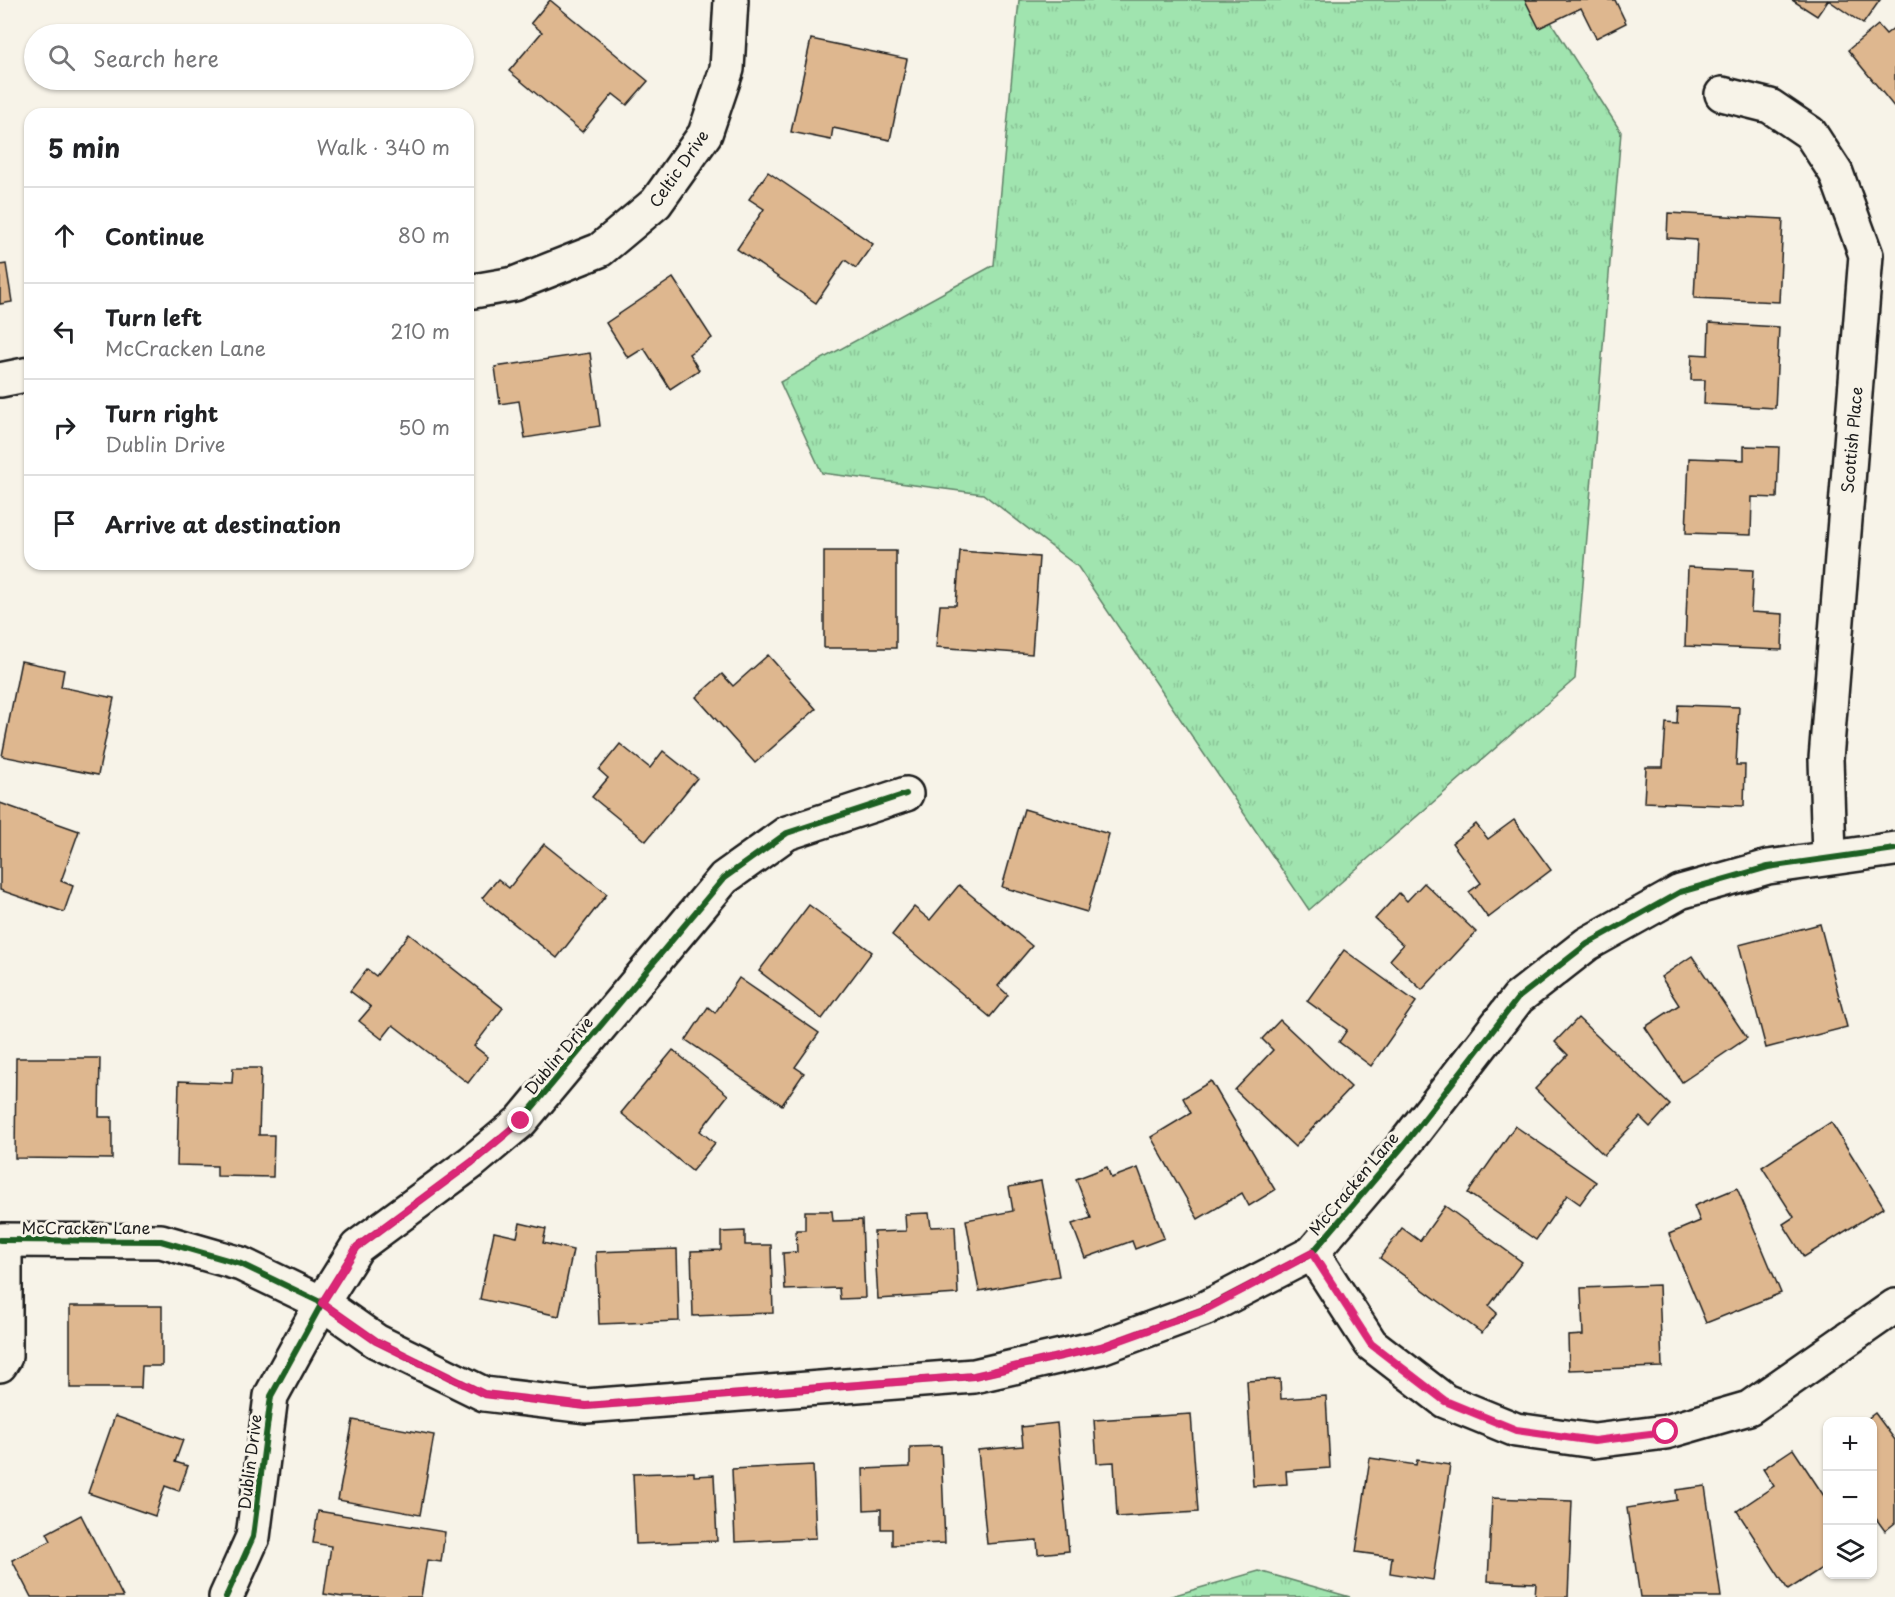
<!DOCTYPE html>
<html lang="en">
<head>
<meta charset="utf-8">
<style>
	:root { --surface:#fff; --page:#f2f2f2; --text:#202124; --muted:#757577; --line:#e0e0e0 }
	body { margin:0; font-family:"Playpen Sans",sans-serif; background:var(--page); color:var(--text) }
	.controls { position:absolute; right:18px; bottom:18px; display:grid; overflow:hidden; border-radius:12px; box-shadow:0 2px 4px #0004 }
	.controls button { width:54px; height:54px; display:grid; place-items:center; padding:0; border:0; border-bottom:2px solid var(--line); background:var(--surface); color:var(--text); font:30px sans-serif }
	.stop { position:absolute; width:18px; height:18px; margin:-14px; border:4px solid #db2777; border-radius:50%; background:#fff }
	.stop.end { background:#db2777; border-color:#fff; box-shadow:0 2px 6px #0008 }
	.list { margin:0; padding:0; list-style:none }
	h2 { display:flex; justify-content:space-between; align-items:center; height:78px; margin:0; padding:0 24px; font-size:26px }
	h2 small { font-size:20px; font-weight:400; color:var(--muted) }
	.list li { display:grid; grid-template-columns:39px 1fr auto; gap:18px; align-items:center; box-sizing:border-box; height:96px; padding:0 24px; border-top:2px solid var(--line) }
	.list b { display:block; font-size:22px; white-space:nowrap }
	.list p { margin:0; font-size:20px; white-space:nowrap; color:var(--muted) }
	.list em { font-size:20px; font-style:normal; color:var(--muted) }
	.icon { flex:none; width:33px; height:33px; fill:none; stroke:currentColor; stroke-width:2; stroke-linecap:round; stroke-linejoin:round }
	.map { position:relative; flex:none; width:1895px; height:1597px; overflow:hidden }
	.search { position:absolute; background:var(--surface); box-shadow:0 2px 4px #0004; left:24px; top:24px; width:450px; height:66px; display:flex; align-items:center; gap:15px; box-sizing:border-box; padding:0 21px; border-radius:33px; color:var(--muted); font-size:22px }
	.panel { position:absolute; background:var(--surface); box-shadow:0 2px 4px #0004; left:24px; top:108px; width:450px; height:462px; border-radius:18px }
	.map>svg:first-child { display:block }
</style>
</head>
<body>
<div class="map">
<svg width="1895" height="1597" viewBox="0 0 1895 1597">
	<defs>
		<pattern id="grass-tufts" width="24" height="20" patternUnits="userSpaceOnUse" patternTransform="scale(1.5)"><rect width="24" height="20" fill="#a0e4af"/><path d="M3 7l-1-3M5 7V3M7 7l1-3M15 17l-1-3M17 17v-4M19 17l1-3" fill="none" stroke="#89c396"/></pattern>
	</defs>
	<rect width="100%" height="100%" fill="#f7f3e8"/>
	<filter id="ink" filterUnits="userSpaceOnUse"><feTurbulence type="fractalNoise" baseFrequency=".0167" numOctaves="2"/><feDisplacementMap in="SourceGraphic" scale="12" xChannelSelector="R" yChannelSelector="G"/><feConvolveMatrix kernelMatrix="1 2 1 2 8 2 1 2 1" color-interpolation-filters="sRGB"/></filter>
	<g filter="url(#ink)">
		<g fill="url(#grass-tufts)" stroke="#5e8066" stroke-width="1.5">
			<polygon points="1019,0 1537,0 1621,132 1575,679 1309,910 1078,567 983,494 822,473 780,382 994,265"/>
			<polygon points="1259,1571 1350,1597 1168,1597"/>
		</g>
		<g fill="#deb78f" stroke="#1c1c1c" stroke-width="1.5">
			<polygon points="550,0 648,81 627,105 613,94 582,132 509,71 542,32 531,23"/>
			<polygon points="1525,0 1615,0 1626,23 1596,38 1581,8 1539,28"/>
			<polygon points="1792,0 1880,0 1863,24 1828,0 1817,16"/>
			<polygon points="1878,25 1886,34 1895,27 1895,108 1848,50"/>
			<polygon points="811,39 907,59 890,140 833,128 831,140 791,132"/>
			<polygon points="768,172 873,244 856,268 845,260 816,303 737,249 764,209 749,199"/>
			<polygon points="1668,213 1783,219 1779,302 1694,298 1697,240 1667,238"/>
			<polygon points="6,264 12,302 0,304 0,265"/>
			<polygon points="673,278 712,338 689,354 699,370 670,389 644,348 628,358 606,323"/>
			<polygon points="1709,323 1779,327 1775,408 1704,404 1705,380 1691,380 1692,354 1708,355"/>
			<polygon points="590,353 600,426 525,438 519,401 500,404 495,367"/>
			<polygon points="1744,446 1779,447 1777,498 1752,497 1751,535 1686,533 1689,458 1744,460"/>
			<rect x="824" y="551" width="72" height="97"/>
			<polygon points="960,551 1039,557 1032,654 936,647 940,605 956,605"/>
			<polygon points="1688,567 1753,570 1751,612 1783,614 1782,650 1685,646"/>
			<polygon points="768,655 816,709 755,763 696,697 722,674 733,686"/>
			<polygon points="21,661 64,670 61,687 114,698 98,775 2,756"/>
			<polygon points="1678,705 1739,707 1736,765 1745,765 1744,806 1644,802 1646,767 1663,767 1666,723 1677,724"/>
			<polygon points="620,744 650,768 663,751 697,778 646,841 592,797 608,778 599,770"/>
			<polygon points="0,803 79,831 61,881 73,886 64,912 0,890"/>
			<polygon points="1024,809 1109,834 1087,912 1002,887"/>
			<polygon points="1514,820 1551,870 1488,918 1469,892 1481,883 1452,843 1476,824 1488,839"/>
			<polygon points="544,844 607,894 557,958 482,898 498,879 509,888"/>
			<polygon points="1424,883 1476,932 1422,990 1390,960 1403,945 1375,919 1399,893 1407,901"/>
			<polygon points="959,885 1032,946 998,986 1008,995 990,1017 892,935 914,907 930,920"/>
			<polygon points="809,905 872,952 822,1019 759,971"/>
			<polygon points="1820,924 1847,1027 1766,1048 1739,945"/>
			<polygon points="409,934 503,1008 474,1046 488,1057 468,1083 393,1025 382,1039 359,1021 371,1007 350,991 367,969 376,976"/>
			<polygon points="1344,950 1416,1002 1371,1066 1339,1042 1347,1030 1307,1001"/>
			<polygon points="1692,956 1747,1038 1682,1082 1645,1027 1679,1005 1661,977"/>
			<polygon points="739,978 819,1033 795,1067 804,1073 782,1105 686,1040 708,1007 715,1013"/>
			<polygon points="1578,1018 1670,1105 1650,1127 1640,1117 1604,1155 1535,1089 1568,1055 1555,1042"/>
			<polygon points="1280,1020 1351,1087 1295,1147 1235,1090 1273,1050 1262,1039"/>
			<polygon points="673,1050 728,1095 700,1131 715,1143 692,1171 621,1113"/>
			<polygon points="16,1058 100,1058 99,1117 112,1117 112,1159 15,1158"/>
			<polygon points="233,1068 261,1068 259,1135 274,1135 273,1177 217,1176 217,1166 177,1165 179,1081 232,1083"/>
			<polygon points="1211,1081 1275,1190 1249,1206 1242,1193 1198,1219 1151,1137 1191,1113 1183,1098"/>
			<polygon points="1831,1122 1884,1207 1804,1257 1783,1224 1794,1217 1762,1167"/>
			<polygon points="1515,1126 1596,1182 1580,1204 1567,1195 1536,1240 1468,1193"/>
			<polygon points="1107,1167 1111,1178 1138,1168 1164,1238 1135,1249 1132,1241 1085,1258 1072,1224 1091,1218 1076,1179"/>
			<polygon points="1041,1181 1059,1276 979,1291 966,1220 1013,1211 1009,1187"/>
			<polygon points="1737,1188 1781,1293 1706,1323 1669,1234 1700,1221 1694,1206"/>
			<polygon points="1445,1206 1522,1262 1489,1306 1497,1313 1482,1333 1380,1258 1402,1228 1420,1241"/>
			<polygon points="805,1211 832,1211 833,1221 862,1220 865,1298 840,1299 839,1288 785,1290 783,1253 797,1252 796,1230 805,1230"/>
			<polygon points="929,1213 931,1227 955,1226 958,1294 878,1299 874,1232 906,1231 905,1214"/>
			<polygon points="520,1223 546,1229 543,1243 573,1250 559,1316 480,1299 494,1232 517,1237"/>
			<polygon points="745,1231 745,1245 771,1245 773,1313 693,1316 691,1251 721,1250 721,1232"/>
			<polygon points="677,1249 679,1321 599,1324 596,1252"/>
			<polygon points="1659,1285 1662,1367 1569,1370 1568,1336 1583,1335 1581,1288"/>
			<polygon points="70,1306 162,1306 162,1366 142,1366 141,1388 70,1388"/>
			<polygon points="1280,1379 1281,1399 1326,1396 1330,1468 1286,1471 1287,1484 1253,1486 1247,1381"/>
			<polygon points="1875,1413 1895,1440 1895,1523 1885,1531 1872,1513 1872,1422 1863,1422"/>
			<polygon points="1191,1414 1198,1512 1117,1517 1114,1462 1097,1463 1094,1420"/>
			<polygon points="115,1416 183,1440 175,1462 188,1466 179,1491 165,1486 155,1516 88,1493"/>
			<polygon points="353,1420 434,1435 420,1515 338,1500"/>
			<polygon points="1057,1423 1069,1551 1038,1554 1037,1540 987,1544 978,1450 1023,1446 1021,1427"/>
			<polygon points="941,1446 945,1543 892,1545 892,1529 881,1529 881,1509 864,1510 863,1469 910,1467 910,1447"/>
			<polygon points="1793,1449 1828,1502 1828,1564 1788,1590 1737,1511 1774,1486 1763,1469"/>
			<polygon points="1370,1458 1416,1465 1417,1460 1450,1465 1433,1580 1390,1573 1392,1557 1356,1552"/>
			<polygon points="813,1465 816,1538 735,1542 732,1469"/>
			<polygon points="694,1472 694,1476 714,1475 717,1541 636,1544 633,1474"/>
			<polygon points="1705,1486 1721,1597 1640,1597 1627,1508 1677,1500 1676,1490"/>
			<polygon points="1492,1498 1572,1501 1568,1597 1535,1597 1536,1583 1488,1581"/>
			<polygon points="318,1511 445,1532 441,1562 427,1560 421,1597 343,1597 324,1594 331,1546 313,1543"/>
			<polygon points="81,1515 123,1597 31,1597 12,1560 51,1541 47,1533"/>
		</g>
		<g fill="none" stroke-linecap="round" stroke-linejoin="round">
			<defs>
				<g id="minor">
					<polyline points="1722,94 1770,106 1810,133 1836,173 1866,255 1826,759 1829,857"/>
					<polyline points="468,292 514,284 600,250 656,203 705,134 727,69 731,0"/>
					<polyline points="0,380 30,374"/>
					<polyline points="0,1240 161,1241 241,1264 322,1303 376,1341 484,1394 586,1406 974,1376 1101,1347 1204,1309 1312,1253 1404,1145 1518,998 1587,944 1680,892 1768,867 1895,849"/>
					<polyline points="1312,1253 1371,1344 1445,1401 1516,1430 1594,1441 1666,1432 1749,1408 1895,1306"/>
					<polyline points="0,1365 5,1357 5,1240"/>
					<polyline points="226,1597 253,1537 271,1396 322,1303 357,1247 472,1162 521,1121 724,878 787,833 906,794"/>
				</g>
			</defs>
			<use href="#minor" stroke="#1c1c1c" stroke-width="38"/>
			<use href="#minor" stroke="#f7f3e8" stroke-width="33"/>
			<defs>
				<g id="cycleway">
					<polyline points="0,1240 161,1241 241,1264 322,1303 376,1341 484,1394 586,1406 974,1376 1101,1347 1204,1309 1312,1253 1404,1145 1518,998 1587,944 1680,892 1768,867 1895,849"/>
					<polyline points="226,1597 253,1537 271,1396 322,1303 357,1247 472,1162 521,1121 724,878 787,833 906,794"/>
				</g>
			</defs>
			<use href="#cycleway" stroke="#f7f3e8" stroke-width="10"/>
			<use href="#cycleway" stroke="#1b5e20" stroke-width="6"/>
		</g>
	</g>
	<g fill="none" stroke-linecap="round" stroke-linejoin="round" filter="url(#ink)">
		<polyline stroke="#db2777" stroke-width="8" points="521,1121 472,1162 357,1247 322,1303 376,1341 484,1394 586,1406 974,1376 1101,1347 1204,1310 1312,1253 1371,1344 1445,1401 1516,1430 1594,1441 1666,1432"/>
	</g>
	<g text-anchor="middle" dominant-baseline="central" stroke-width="6" stroke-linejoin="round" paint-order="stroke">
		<g font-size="16" fill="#1c1c1c" stroke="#f7f3e8">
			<text transform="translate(678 168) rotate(-55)">Celtic Drive</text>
			<text transform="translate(1851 440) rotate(-85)">Scottish Place</text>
			<text transform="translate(558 1055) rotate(-50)">Dublin Drive</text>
			<text transform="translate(1353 1183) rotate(-50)">McCracken Lane</text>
			<text x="86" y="1227">McCracken Lane</text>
			<text transform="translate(249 1462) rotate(-83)">Dublin Drive</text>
		</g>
	</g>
</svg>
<div class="controls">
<button>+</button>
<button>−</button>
<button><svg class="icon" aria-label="layers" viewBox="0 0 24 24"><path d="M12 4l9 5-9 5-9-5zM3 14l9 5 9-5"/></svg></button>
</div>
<div class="stop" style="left:1666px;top:1432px"></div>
<div class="stop end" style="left:521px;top:1121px"></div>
<div class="search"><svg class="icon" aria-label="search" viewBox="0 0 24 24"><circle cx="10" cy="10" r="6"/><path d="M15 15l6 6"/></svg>Search here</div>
<section class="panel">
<h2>5 min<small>Walk · 340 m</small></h2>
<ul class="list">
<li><svg class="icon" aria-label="ahead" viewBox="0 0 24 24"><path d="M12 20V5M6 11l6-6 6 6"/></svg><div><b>Continue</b></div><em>80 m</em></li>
<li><svg class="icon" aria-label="left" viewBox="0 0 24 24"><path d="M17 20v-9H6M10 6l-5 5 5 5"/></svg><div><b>Turn left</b><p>McCracken Lane</p></div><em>210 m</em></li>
<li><svg class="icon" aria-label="right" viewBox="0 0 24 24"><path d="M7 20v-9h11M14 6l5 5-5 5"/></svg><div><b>Turn right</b><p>Dublin Drive</p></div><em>50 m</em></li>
<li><svg class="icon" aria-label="arrive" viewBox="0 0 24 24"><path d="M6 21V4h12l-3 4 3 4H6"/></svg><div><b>Arrive at destination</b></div></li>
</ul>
</section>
</div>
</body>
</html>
